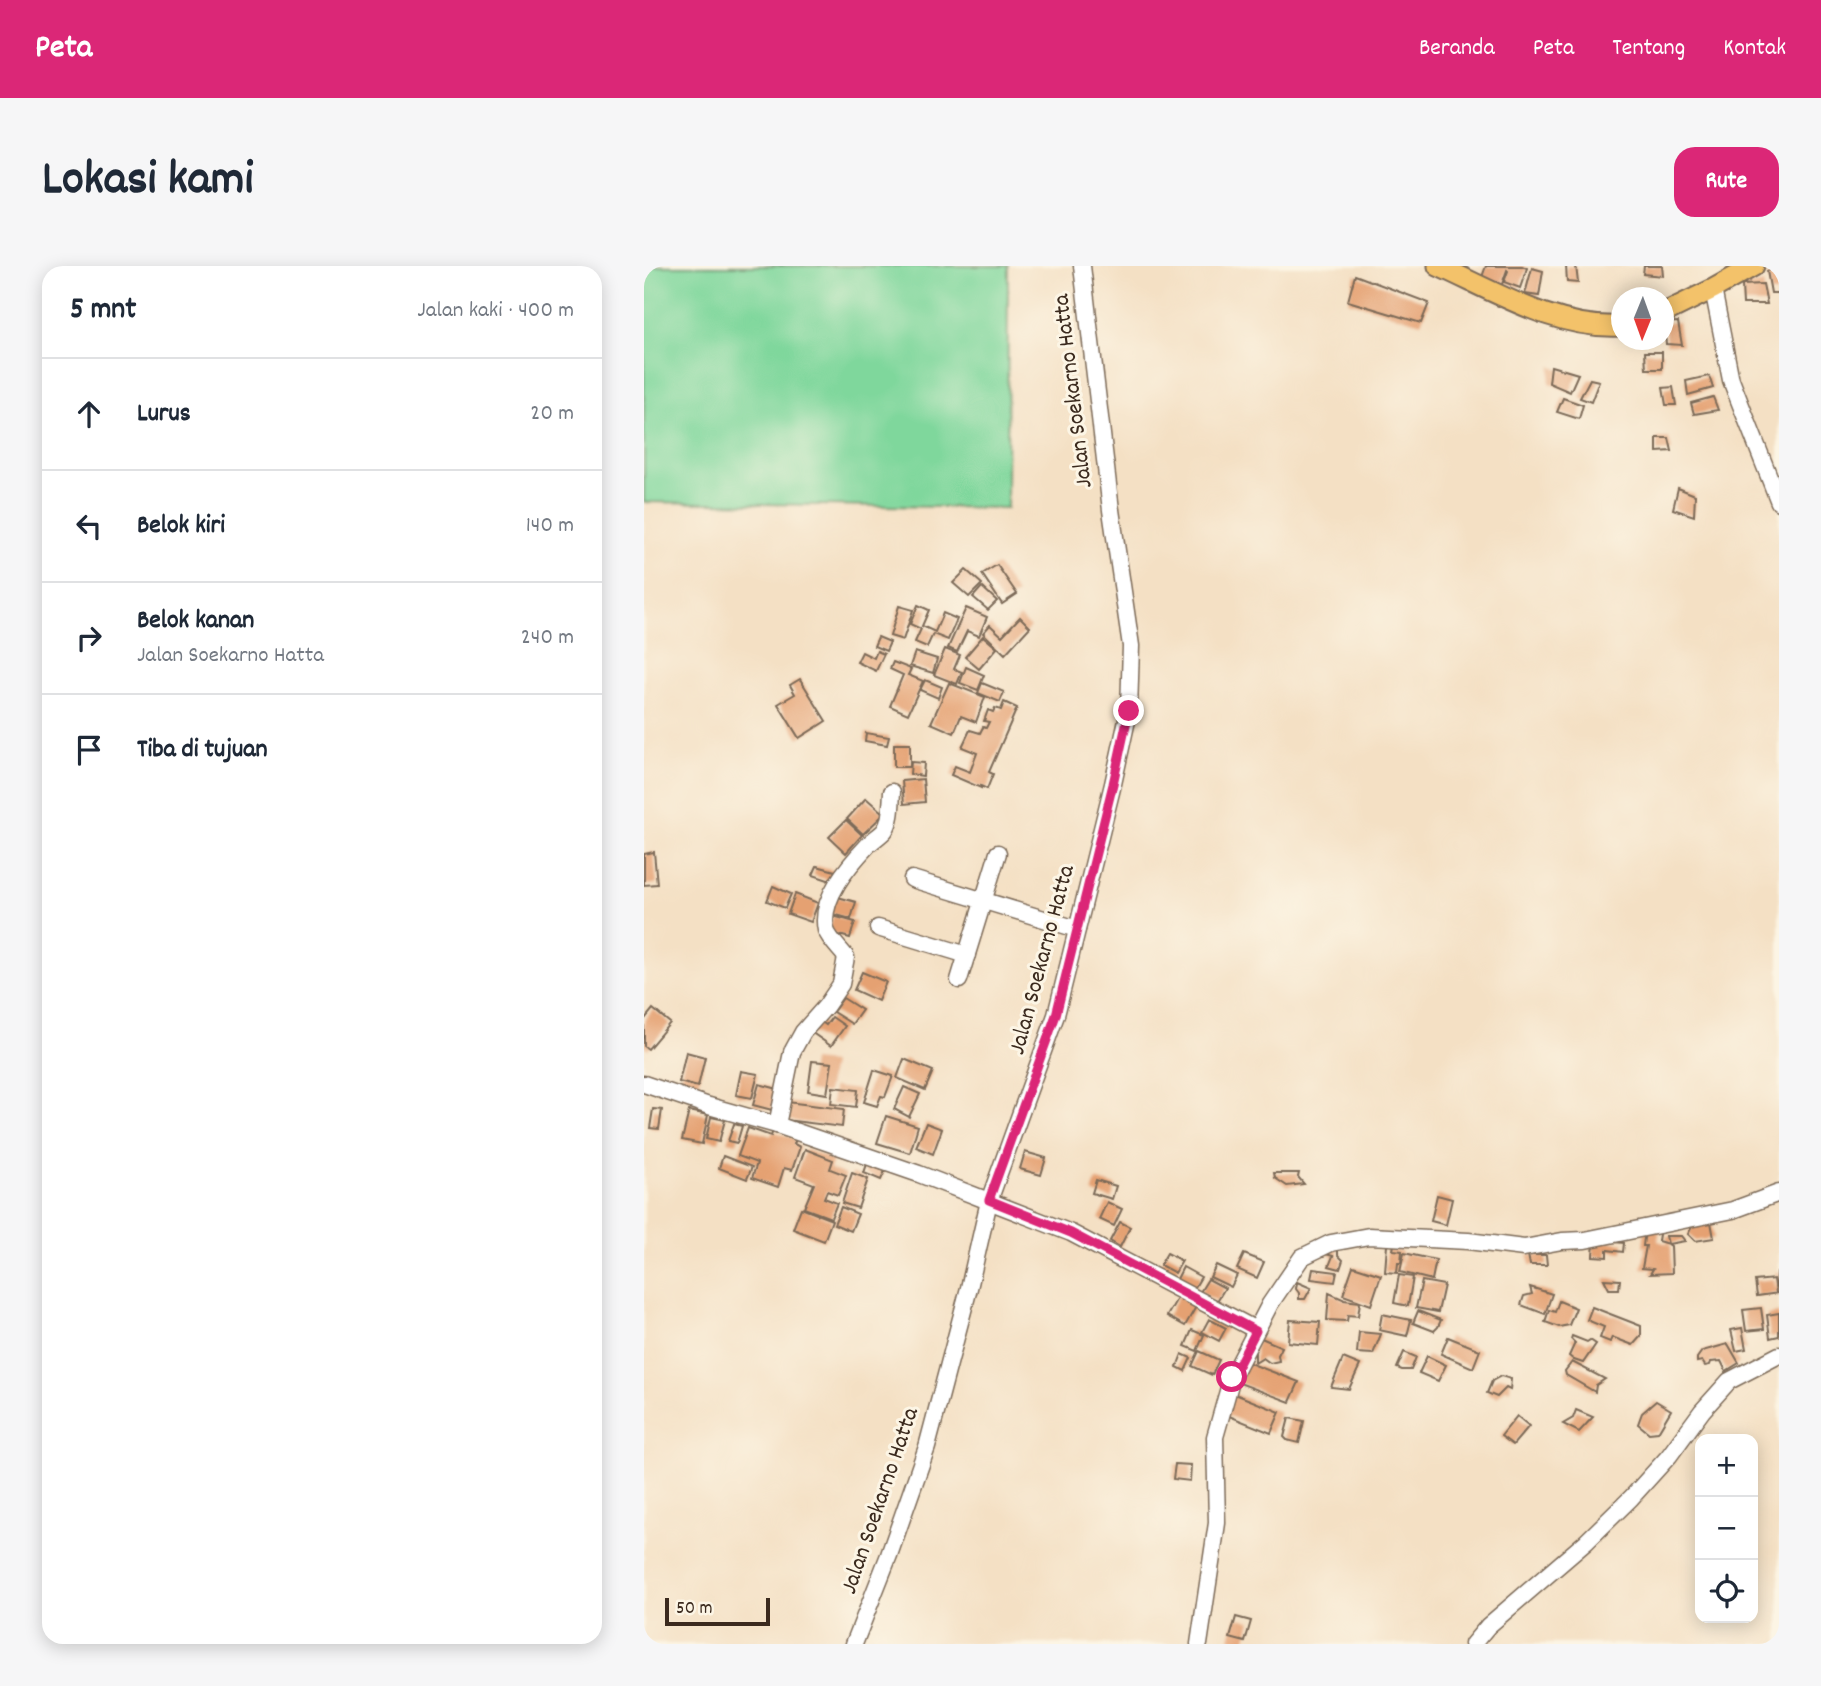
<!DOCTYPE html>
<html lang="id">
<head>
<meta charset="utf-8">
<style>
	:root { --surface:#fff; --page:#f6f6f7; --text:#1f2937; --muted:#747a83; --line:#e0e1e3; --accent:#db2777 }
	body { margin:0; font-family:Dekko,sans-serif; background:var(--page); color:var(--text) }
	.controls { position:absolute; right:21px; bottom:21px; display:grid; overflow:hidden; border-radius:14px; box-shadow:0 4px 18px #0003 }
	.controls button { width:63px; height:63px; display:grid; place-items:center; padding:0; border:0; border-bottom:2px solid var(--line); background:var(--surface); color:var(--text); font:35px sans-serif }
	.compass { position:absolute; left:967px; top:21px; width:63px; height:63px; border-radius:50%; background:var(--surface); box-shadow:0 4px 18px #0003; rotate:181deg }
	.scale { position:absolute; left:21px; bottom:18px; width:105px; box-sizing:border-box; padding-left:7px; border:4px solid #3b2a1e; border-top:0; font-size:19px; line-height:24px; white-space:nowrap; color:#3b2a1e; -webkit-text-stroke:5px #fcf5e5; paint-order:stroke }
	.stop { position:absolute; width:21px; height:21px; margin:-16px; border:5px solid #db2777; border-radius:50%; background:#fff }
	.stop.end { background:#db2777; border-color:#fff; box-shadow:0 2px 7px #0008 }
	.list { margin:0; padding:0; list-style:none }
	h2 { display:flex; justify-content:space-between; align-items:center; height:91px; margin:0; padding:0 28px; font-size:30px }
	h2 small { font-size:23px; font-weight:400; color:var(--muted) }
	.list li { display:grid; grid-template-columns:46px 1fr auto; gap:21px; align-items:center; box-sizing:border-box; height:112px; padding:0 28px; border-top:2px solid var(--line) }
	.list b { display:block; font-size:26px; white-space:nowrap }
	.list p { margin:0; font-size:23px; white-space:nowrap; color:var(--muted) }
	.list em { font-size:23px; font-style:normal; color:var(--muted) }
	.icon { flex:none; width:38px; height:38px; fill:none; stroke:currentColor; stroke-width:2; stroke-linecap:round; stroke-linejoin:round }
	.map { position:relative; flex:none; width:1135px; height:1378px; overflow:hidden; border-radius:21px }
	header { display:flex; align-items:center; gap:42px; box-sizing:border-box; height:98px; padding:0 35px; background:var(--accent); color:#fff }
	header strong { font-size:33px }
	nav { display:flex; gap:38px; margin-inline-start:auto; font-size:24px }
	.intro { display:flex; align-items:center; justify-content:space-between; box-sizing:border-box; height:168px; padding:0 42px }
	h1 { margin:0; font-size:49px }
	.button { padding:18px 32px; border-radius:21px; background:var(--accent); color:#fff; font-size:24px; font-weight:700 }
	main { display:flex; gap:42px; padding:0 42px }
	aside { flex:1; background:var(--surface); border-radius:21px; box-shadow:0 4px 18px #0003 }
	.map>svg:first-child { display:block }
</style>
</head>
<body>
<header>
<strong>Peta</strong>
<nav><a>Beranda</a><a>Peta</a><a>Tentang</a><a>Kontak</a></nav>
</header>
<div class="intro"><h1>Lokasi kami</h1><a class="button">Rute</a></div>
<main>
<aside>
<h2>5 mnt<small>Jalan kaki · 400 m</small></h2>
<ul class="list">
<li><svg class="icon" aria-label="ahead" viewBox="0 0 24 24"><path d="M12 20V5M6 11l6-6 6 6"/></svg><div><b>Lurus</b></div><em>20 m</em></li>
<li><svg class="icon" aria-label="left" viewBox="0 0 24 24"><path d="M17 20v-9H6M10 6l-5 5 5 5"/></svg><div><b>Belok kiri</b></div><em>140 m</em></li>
<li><svg class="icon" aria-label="right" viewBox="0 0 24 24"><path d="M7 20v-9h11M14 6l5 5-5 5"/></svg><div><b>Belok kanan</b><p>Jalan Soekarno Hatta</p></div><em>240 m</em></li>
<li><svg class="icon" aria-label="arrive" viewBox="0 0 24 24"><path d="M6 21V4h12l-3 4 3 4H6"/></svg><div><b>Tiba di tujuan</b></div></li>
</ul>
</aside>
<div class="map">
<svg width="1135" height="1378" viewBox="0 0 1135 1378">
	<rect width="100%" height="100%" fill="#fcf5e5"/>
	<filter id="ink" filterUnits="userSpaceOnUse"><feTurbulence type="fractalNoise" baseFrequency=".0143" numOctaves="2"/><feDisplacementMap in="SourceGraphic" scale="14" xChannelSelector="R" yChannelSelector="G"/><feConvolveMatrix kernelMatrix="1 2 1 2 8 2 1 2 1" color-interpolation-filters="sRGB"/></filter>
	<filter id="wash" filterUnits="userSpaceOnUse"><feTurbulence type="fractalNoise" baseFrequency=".00686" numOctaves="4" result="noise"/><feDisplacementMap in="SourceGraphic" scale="28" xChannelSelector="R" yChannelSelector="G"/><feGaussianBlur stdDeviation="1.57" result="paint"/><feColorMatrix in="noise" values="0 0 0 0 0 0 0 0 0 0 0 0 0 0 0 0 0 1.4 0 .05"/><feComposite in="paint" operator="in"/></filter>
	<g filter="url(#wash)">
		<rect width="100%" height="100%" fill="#f4e0c4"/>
		<polygon fill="#7fd79c" stroke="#5d805d" stroke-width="2" points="0,0 364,0 363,242 0,236"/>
		<g id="blocks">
			<g fill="#e5a172">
				<polygon points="842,0 878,0 883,2 876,22 860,16 864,5 863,4 857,21 837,14"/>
				<polygon points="922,0 932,0 934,17 923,16"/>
				<polygon points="1000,0 1018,0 1019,10 999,8"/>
				<polygon points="1135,1 1135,27 1127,27 1123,5"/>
				<polygon points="888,2 899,5 895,30 881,28"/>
				<polygon points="711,9 785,37 777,57 704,35"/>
				<polygon points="1119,18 1123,38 1099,38 1098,19"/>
				<polygon points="1034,56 1038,79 1022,78 1020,57"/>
				<polygon points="1001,86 1018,86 1018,103 1002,103"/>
				<polygon points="907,100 934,108 926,126 905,117"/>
				<polygon points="1065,110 1069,122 1044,129 1042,115"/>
				<polygon points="946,113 955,115 947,136 936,132"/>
				<polygon points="1029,121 1032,139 1022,139 1019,122"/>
				<polygon points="1069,131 1074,144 1050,148 1047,137"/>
				<polygon points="919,132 939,139 935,153 913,146"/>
				<polygon points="1013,172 1025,172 1028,185 1013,186"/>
				<polygon points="1034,222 1051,229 1050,250 1029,243"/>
				<polygon points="353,299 373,328 358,338 338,308"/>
				<polygon points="322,304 338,318 325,331 309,317"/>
				<polygon points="338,321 353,335 344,344 329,331"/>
				<polygon points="274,339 285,344 278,360 291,366 299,347 313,353 304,374 289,368 283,381 271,376 277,363 266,358"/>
				<polygon points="255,340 269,344 259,374 246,370"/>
				<polygon points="322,342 343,351 335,370 323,365 313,386 304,382"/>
				<polygon points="376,351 386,361 361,388 339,367 346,359 358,370"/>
				<polygon points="339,370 353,382 335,403 321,391"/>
				<polygon points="234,371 246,376 242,385 230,380"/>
				<polygon points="301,383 316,389 310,403 318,406 313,418 290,409"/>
				<polygon points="233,385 240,388 232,405 213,396 218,386 230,392"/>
				<polygon points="271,386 293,393 289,407 266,400"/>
				<polygon points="249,396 267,403 264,409 279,415 264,448 246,440 259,409 246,403"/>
				<polygon points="322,401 340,409 334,424 316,417"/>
				<polygon points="156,413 182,455 155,472 134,438 151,428 146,419"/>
				<polygon points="281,414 298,421 294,432 276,424"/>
				<polygon points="305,417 341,431 332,456 317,450 310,467 287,457"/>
				<polygon points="338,417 360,426 356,436 334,427"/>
				<polygon points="360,436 373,442 345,506 349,508 343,523 337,520 337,522 307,509 311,500 326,506 333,487 318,481 326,464 336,467 339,461 342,462 345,456 340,455 344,444 349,446 351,442 357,444"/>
				<polygon points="222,467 245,471 243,479 221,475"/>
				<rect x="250" y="478" width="16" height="23"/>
				<polygon points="267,496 280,497 279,510 266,508"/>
				<polygon points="279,513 281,536 260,538 258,515"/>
				<polygon points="222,532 240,548 219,568 203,553"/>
				<polygon points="202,554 218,569 202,587 185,571"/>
				<polygon points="10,586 13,618 0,619 0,588"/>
				<polygon points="173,600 191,605 187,615 169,609"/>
				<polygon points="129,620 147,628 141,642 123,635"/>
				<polygon points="151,628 174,637 167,656 144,648"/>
				<polygon points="190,630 212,636 207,653 185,647"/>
				<polygon points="189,650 211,656 206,672 184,666"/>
				<polygon points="218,706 242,716 234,735 210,724"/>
				<polygon points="199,732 218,744 208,758 189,746"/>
				<polygon points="9,743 26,757 4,783 0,780 0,754"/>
				<polygon points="188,751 201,760 187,780 167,766 175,754 182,759"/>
				<polygon points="42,786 61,791 54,821 35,816"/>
				<polygon points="260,793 289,805 281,824 253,812"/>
				<polygon points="168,795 188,797 183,828 164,825"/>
				<polygon points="230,804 249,810 241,831 237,830 233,840 220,836"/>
				<polygon points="97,805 114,808 108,832 92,829"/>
				<polygon points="115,818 134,823 128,844 109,839"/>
				<polygon points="189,821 214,824 212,841 187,838"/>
				<polygon points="260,821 276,828 265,851 250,843"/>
				<polygon points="143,836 200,843 198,861 141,854"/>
				<polygon points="9,843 18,844 15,863 6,862"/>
				<polygon points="45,845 64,849 58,878 38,874"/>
				<polygon points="242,850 274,860 266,887 233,877"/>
				<polygon points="67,851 81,854 75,876 62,873"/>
				<polygon points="282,857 298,863 289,888 272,881"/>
				<polygon points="90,858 98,860 93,877 84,875"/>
				<polygon points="104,862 127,870 129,865 152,873 150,878 156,881 148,904 140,902 134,921 108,912 113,897 94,890"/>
				<polygon points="161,883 189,894 186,903 202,909 194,929 183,925 180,932 193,937 187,952 160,942 170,918 151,911"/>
				<polygon points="381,886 402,892 397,909 376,903"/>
				<polygon points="79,890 108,901 103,913 75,902"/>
				<polygon points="223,898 241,905 237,914 220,907"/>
				<polygon points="208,907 224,913 214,942 198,937"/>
				<polygon points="630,907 655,907 654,911 660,918 643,920 631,912"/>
				<polygon points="452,914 472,920 468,933 448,927"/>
				<polygon points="793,929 808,933 802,959 787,955"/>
				<polygon points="463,936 478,943 470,960 455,953"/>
				<polygon points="197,941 214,948 207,965 190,958"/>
				<polygon points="157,942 188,954 180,975 149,963"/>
				<polygon points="476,956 486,961 476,981 466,975"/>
				<polygon points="1067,956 1070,972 1051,975 1044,968 1049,959"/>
				<polygon points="1016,961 1014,975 1024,978 1022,970 1037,970 1041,975 1024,978 1027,980 1028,1007 1006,1008 1009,1003 998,1002 1002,980 999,980 1001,964"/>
				<polygon points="950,974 980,977 979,986 963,984 963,991 949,990"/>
				<polygon points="743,979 750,979 749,984 758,985 757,997 754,997 753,1007 741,1006"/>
				<polygon points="694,980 694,989 699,994 696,1003 685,1000 689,990 678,987"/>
				<polygon points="523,987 538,995 531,1007 516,999"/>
				<polygon points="760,987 792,994 788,1014 756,1006"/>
				<polygon points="600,988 620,996 613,1012 593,1003"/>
				<polygon points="884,989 902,989 903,999 886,999"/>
				<polygon points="572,999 593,1009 587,1021 566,1011"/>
				<polygon points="709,1000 737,1009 727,1039 699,1029"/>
				<polygon points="539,1001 557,1011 548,1026 531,1017"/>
				<polygon points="669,1003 693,1006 691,1016 667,1013"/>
				<polygon points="1133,1006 1135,1006 1135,1027 1113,1030 1111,1015 1130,1013 1132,1027"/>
				<polygon points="755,1009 769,1011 764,1040 750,1037"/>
				<polygon points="564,1013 581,1022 573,1035 556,1026"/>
				<polygon points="960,1013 976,1014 975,1023 965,1023"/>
				<polygon points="778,1015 800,1019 794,1046 772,1042"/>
				<polygon points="653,1016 667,1022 661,1033 655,1033 655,1027 652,1023"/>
				<polygon points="886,1021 908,1028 901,1048 877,1039 880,1030 888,1028"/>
				<polygon points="685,1027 699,1033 700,1034 716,1036 714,1050 704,1049 703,1055 683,1054"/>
				<polygon points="535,1029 553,1039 541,1060 523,1050"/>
				<polygon points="915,1035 932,1042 925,1059 915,1061 901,1056 905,1044 911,1046"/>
				<polygon points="948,1041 997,1060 997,1070 989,1079 968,1071 966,1076 956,1072 960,1061 943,1054"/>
				<polygon points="1117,1042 1120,1063 1102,1065 1099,1044"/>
				<polygon points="774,1045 797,1054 794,1061 790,1065 769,1057"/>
				<polygon points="1135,1047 1135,1070 1126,1072 1123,1049"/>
				<polygon points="738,1048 767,1054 763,1070 735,1064"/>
				<polygon points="565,1053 582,1062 575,1075 558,1066"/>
				<polygon points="646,1054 676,1056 674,1079 644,1076"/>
				<polygon points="1098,1062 1102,1083 1092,1085 1087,1064"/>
				<polygon points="548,1064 560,1069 553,1085 541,1080"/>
				<polygon points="715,1066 737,1068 729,1088 713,1087"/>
				<polygon points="928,1070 943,1076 946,1074 952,1078 939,1097 930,1094 925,1090 931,1077 927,1073"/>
				<polygon points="615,1071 638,1081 634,1089 635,1095 626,1097 619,1092 611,1097 611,1082"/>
				<polygon points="804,1071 836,1084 829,1102 797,1088"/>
				<polygon points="1084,1078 1095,1097 1082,1105 1077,1095 1067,1096 1066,1099 1061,1100 1058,1095 1053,1096 1053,1092 1058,1085"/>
				<polygon points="555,1085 575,1094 568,1109 548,1100"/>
				<polygon points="760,1086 772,1091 767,1104 758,1104 753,1102"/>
				<polygon points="538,1088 547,1092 541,1105 533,1101"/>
				<polygon points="783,1090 802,1099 794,1115 775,1107"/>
				<polygon points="699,1092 716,1099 705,1123 687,1121"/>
				<polygon points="600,1095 655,1116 646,1136 590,1115"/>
				<polygon points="928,1096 961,1113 952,1119 951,1126 922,1109 921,1105"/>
				<polygon points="857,1110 867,1113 866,1124 862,1122 853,1131 843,1127 848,1115"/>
				<polygon points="586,1126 636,1146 627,1167 580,1148"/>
				<polygon points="1012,1135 1027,1144 1014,1166 1005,1167 994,1158 998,1147"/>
				<polygon points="932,1144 949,1151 935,1166 919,1158 929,1152"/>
				<polygon points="873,1150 885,1160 869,1179 857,1170"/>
				<polygon points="645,1152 660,1155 655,1177 643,1174 640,1171"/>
				<polygon points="531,1198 547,1199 546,1215 529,1213"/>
				<polygon points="592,1351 607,1355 601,1376 586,1372"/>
			</g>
		</g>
	</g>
	<g filter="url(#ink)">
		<use href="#blocks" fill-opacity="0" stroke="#7c6a58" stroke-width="2"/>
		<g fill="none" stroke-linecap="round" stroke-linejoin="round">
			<defs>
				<g id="minor">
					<polyline points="1069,23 1087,114 1135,236"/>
					<polyline points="268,613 433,663"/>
					<polyline points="234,662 323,689"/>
					<polyline points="315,714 354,587"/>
					<polyline points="0,818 65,840 133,859 275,908 427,967 612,1064"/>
					<path d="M133 859 148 786 159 766 182 740 197 718 202 691C196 683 185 673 182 664 175 633 205 599 225 578 230 573 237 569 241 564 248 553 247 538 248 526"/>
					<polyline points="210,1378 245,1289 283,1181 325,1022 345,935 412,749 469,518 485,445 487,380 467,244 438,0"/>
					<polyline points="555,1378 573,1257 571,1171 588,1111 626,1038 658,991 687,977 725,970 824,975 880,982 918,975 941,974 1089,944 1135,927"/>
					<polyline points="829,1378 844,1360 942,1276 987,1232 1025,1190 1058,1145 1085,1115 1135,1089"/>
				</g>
				<g id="major">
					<path d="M794 0C852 26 913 64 978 60"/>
					<polyline points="1020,47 1069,23 1110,0"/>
				</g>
			</defs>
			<use href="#minor" stroke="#7c6a58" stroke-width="19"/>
			<use href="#major" stroke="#7c6a58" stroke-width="23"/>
			<use href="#minor" stroke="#fff" stroke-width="16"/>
			<use href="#major" stroke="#f3c26a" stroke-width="19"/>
		</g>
	</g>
	<g fill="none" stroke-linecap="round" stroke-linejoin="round" filter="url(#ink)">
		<polyline stroke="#db2777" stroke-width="9" points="485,445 469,518 412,749 345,934 427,967 612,1065 588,1111"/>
	</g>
	<g text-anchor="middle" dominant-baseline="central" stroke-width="6" stroke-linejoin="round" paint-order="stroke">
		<g font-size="24" fill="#3b2a1e" stroke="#fcf5e5">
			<text transform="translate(430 125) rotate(-97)">Jalan Soekarno Hatta</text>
			<text transform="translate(399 694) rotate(-75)">Jalan Soekarno Hatta</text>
			<text transform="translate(237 1235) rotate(-71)">Jalan Soekarno Hatta</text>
		</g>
	</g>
</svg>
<div class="controls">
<button>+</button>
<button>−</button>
<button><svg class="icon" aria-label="locate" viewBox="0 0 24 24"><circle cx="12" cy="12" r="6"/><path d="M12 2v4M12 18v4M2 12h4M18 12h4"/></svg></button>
</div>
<svg class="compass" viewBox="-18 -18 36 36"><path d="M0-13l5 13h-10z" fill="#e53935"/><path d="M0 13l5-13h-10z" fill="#747a83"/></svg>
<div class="scale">50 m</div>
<div class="stop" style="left:588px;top:1111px"></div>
<div class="stop end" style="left:485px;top:445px"></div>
</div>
</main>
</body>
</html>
